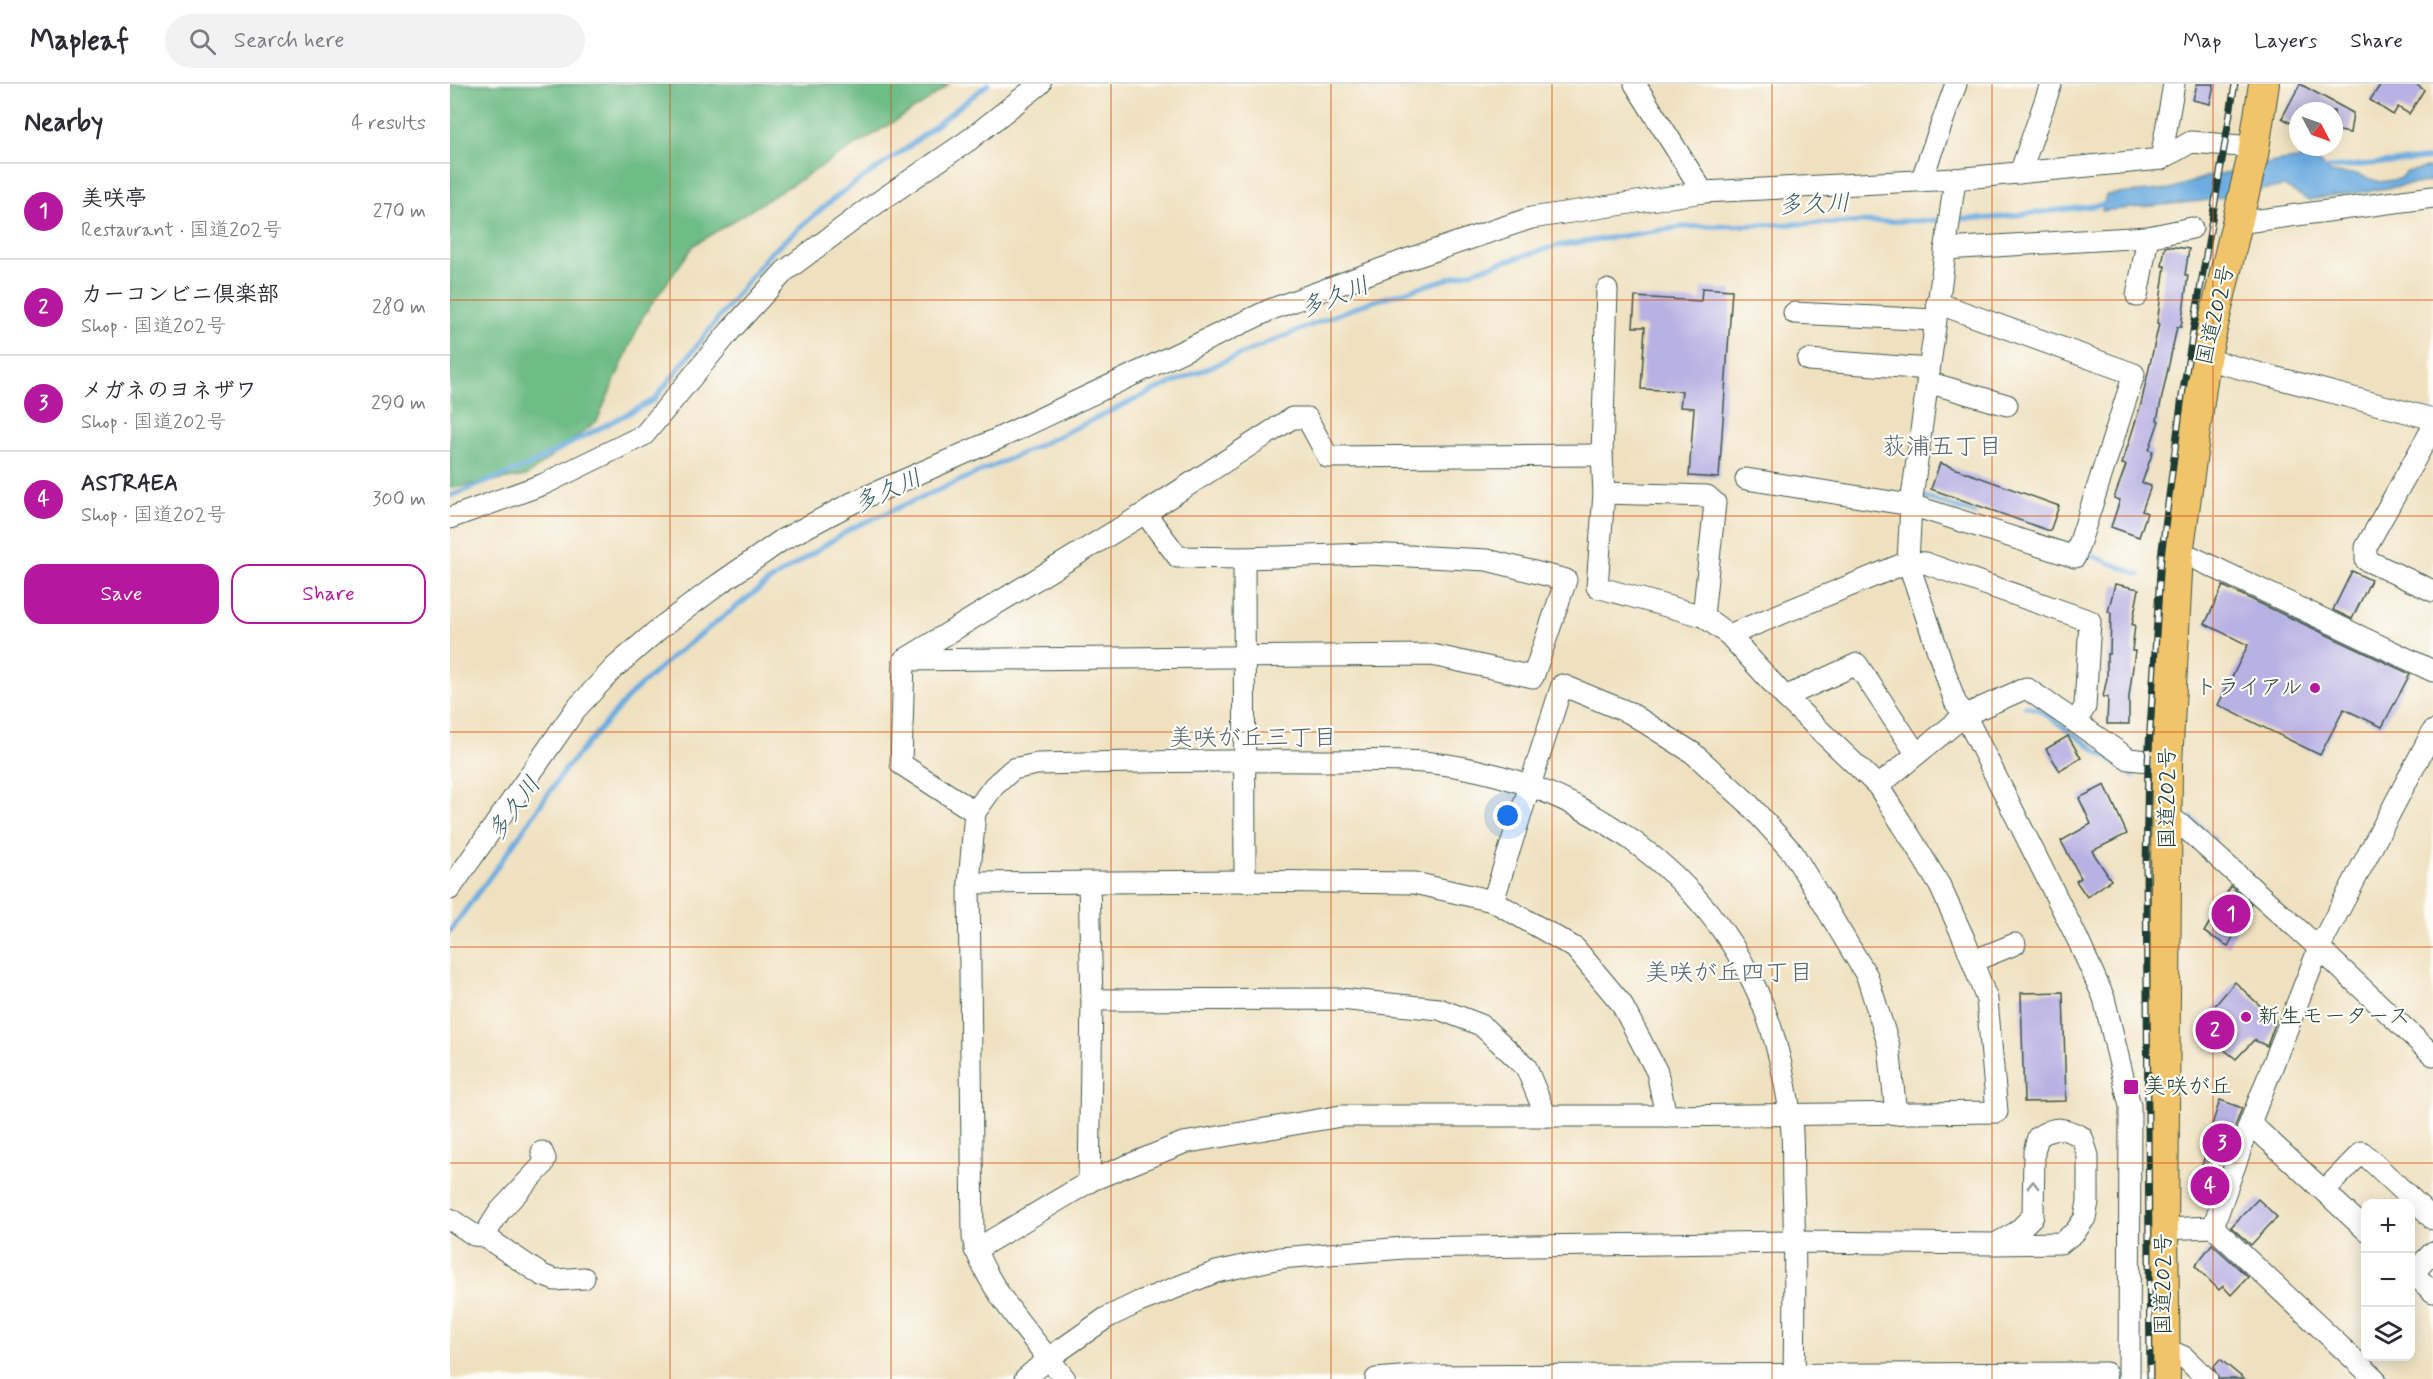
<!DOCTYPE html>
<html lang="en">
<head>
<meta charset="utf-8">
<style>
	:root { --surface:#fff; --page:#f2f2f3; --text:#2b2b33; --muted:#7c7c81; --line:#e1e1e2; --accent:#b5179e }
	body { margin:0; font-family:Mynerve,"Klee One",sans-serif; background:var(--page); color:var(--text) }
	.controls { position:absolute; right:18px; bottom:18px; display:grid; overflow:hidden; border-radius:12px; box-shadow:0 3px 15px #0003 }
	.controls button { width:54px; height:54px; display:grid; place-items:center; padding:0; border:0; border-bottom:2px solid var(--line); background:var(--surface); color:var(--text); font:30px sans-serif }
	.compass { position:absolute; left:1839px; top:18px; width:54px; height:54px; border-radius:50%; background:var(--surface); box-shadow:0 3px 15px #0003; rotate:131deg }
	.you { position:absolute; left:1058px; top:732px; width:21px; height:21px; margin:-15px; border:4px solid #fff; border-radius:50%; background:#1a73e8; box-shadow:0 0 0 9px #1a73e833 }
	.badge { display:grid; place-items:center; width:39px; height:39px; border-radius:50%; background:var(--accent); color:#fff; font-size:20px; font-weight:700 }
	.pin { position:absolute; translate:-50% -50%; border:3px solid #fff; box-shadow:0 2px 6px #0006 }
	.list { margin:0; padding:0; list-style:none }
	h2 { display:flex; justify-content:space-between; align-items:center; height:78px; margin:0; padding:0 24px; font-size:26px }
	h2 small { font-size:20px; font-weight:400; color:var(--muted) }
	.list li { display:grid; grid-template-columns:39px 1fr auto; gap:18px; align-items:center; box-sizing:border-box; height:96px; padding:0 24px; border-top:2px solid var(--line) }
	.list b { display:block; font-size:22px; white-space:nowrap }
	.list p { margin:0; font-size:20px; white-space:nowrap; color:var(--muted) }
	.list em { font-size:20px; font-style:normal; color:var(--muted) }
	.actions { display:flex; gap:12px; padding:18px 24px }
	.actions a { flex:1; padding:14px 0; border:2px solid var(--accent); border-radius:18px; text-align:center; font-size:21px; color:var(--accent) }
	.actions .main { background:var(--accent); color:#fff }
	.icon { flex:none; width:33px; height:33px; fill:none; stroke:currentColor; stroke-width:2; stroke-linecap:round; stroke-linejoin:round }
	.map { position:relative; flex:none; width:1983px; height:1295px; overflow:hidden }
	header { display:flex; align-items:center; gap:36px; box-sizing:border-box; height:84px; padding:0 30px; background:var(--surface); border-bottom:2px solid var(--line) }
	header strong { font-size:28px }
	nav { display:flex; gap:33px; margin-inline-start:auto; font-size:21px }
	.search { width:420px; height:54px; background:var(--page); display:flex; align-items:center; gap:15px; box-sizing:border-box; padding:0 21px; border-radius:33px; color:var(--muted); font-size:22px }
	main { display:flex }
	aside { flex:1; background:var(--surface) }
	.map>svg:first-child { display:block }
</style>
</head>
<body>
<header>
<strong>Mapleaf</strong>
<div class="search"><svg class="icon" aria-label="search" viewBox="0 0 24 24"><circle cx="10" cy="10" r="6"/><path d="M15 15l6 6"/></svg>Search here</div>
<nav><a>Map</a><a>Layers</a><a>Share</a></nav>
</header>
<main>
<aside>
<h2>Nearby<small>4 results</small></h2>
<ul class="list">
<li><span class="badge">1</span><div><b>美咲亭</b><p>Restaurant · 国道202号</p></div><em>270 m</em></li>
<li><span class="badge">2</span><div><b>カーコンビニ倶楽部</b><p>Shop · 国道202号</p></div><em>280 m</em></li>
<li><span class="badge">3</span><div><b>メガネのヨネザワ</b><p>Shop · 国道202号</p></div><em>290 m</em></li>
<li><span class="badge">4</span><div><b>ASTRAEA</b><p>Shop · 国道202号</p></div><em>300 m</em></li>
</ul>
<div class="actions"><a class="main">Save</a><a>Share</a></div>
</aside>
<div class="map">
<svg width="1983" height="1295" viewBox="0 0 1983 1295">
	<rect width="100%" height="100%" fill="#fdfcf7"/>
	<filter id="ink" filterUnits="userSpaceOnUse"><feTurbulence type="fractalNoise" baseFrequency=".0167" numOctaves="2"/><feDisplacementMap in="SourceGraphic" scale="12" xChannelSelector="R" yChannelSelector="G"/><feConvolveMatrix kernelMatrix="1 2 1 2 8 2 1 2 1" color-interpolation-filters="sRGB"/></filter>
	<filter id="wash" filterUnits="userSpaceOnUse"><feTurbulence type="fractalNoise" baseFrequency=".008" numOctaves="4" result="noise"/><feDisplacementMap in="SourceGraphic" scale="24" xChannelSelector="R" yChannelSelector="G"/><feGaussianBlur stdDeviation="1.35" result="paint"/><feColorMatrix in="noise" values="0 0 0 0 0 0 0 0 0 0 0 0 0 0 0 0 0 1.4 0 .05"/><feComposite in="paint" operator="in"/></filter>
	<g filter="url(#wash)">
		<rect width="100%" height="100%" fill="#efe1c0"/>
		<polygon fill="#6ebc86" stroke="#467c5d" stroke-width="1.5" points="0,0 499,0 476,18 244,161 193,232 147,337 76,392 0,404"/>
		<polygon fill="#6cace0" stroke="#46748a" stroke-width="1.5" points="1863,73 1880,89 1906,90 1930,98 1949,95 1956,88 1983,83 1983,97 1858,116 1834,102 1752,117 1652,127 1656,111 1721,105 1756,93 1830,77"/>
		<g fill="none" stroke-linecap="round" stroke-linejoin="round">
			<g stroke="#6cace0" stroke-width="5">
				<polyline points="1870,85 1983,74"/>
				<polyline points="1506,135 1541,134 1660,120"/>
				<polyline points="0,412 73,384 204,316 318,171 388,111 457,64 538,0"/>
				<polyline points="1472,412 1525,430"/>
				<polyline points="1633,468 1690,491"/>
				<polyline points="1575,622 1588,625 1683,692"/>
				<polyline points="1741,734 1764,756"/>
				<polyline points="0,847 53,775 116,684 181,610 223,572 318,498 402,444 579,366 703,307 837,251 911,221 1106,162 1232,143 1493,136"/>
			</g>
		</g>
		<g id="blocks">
			<g fill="#b8b1e3">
				<polygon points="1747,0 1764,0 1760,20 1743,16"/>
				<polygon points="1850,0 1903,29 1900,49 1884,46 1884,27 1848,27 1848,43 1832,34"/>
				<polygon points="1931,0 1965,0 1974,6 1959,30 1948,23 1943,31 1920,16"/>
				<polygon points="1718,162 1739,165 1735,191 1738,191 1731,243 1727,243 1707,336 1709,337 1699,366 1703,367 1692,399 1701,402 1692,427 1697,429 1689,453 1661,443 1670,416 1664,414 1676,381 1672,380 1691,320 1709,240 1707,239 1715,182 1712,182 1715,163"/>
				<polygon points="1252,204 1282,206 1269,394 1239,392 1244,324 1230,323 1232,307 1191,305 1195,243 1183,243 1185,213 1251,217"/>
				<polygon points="1490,379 1609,422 1600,447 1481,405"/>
				<polygon points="1902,487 1921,496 1902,535 1883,526"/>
				<polygon points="1665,500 1689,505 1682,541 1685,541 1682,567 1685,567 1679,613 1679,640 1657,640 1658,613 1653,613 1657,594 1657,570 1660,570 1661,529 1658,528"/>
				<polygon points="1773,502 1960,590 1932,643 1894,625 1870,671 1768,621 1798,561 1755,540"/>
				<polygon points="1618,652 1631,674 1610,687 1596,665"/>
				<polygon points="1655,701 1677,750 1642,767 1661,796 1637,813 1626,797 1631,794 1611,757 1641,740 1629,714"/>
				<polygon points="1781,802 1801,820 1778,862 1754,848"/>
				<polygon points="1785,898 1826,937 1817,962 1804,956 1786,975 1768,961 1783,944 1762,925"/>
				<polygon points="1613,908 1616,1017 1574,1018 1571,909"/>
				<polygon points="1770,1016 1792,1024 1772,1079 1768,1077 1768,1090 1758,1118 1752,1118 1751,1084 1764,1045 1761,1044"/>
				<polygon points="1808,1115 1827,1133 1801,1161 1781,1143"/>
				<polygon points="1762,1160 1798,1193 1781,1211 1773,1202 1769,1206 1745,1182"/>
				<polygon points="1770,1275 1794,1295 1769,1295 1763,1283"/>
			</g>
		</g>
	</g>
	<g filter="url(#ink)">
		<use href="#blocks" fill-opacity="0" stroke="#3e5649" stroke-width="1.5"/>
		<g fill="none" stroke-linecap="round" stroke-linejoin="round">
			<defs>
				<g id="minor">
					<polyline points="1185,0 1253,108"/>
					<polyline points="1711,75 1741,58 1803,63"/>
					<polyline points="1570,89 1601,0"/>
					<polyline points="1505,95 1461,421 1458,478 1505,618 1515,631 1627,854 1654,914 1680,1022 1679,1295"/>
					<polyline points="1471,97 1506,0"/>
					<polyline points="1787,139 1983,113"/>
					<polyline points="1495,165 1698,153 1742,144"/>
					<polyline points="1687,212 1698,153"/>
					<polyline points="1344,229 1485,236"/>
					<polyline points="1755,275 1983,335"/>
					<polyline points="1358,276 1479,285"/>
					<polyline points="1477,298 1557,321"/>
					<polyline points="1983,343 1916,463 1916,476 1983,507"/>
					<polyline points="1296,395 1461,421 1625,473 1684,290 1487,219"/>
					<polyline points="1154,409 1257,412 1265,419 1253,532"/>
					<polyline points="0,434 94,400 194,351 280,247 335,187 414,128 519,56 590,0"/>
					<polyline points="1728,470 1742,473 1983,587"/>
					<polyline points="794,474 795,797"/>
					<polyline points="1279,551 1458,478 1475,479 1640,537 1635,623 1626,637"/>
					<polyline points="454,576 982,571 1083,593 1116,496 1037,476 919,470 794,474 728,473 695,429"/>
					<polyline points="1335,613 1407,580 1466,669"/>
					<polyline points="1428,702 1515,631 1576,604 1679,675 1717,679"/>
					<polyline points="525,728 451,680 454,576 695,429 842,334 857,334 878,373 1152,371"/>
					<polyline points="1718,732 1734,743 1869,864 1983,971"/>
					<polyline points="519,799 795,797 964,799 1043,817 1125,864 1171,919 1207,988 1216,1032"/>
					<polyline points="0,805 125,626 164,584 210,544 269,500 332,456 402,419 547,355 822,225 953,177 1081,134 1253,108 1505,95 1711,75 1724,0"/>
					<polyline points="1043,817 1112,601 1180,629 1243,669 1297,718 1343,769 1417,892 1439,962 1446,1030"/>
					<polyline points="1523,877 1565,860"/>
					<polyline points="642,916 890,915 989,925 1031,941 1076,983 1096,1032"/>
					<polyline points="1800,1039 1916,1146"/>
					<polyline points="639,1098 642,916 639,799"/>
					<polyline points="1874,1107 1912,1068 1983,1135"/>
					<polyline points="0,1135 24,1151 34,1152 50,1127 92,1082 95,1075 92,1068"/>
					<polyline points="1763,1143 1925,1295"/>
					<polyline points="1713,1145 1763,1143 1800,1039 1869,864 1983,647"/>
					<polyline points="34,1152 92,1191 105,1196 134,1194"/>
					<polyline points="525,1166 642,1096 733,1059 891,1032 1216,1032 1547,1028 1537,916 1515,857 1490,802 1464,759 1428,702 1335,613 1279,551 1253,532 1147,503 1154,409 1152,371 1157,206"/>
					<polyline points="1960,1187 1983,1208"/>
					<polyline points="1963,1189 1983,1168"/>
					<polyline points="1714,1264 1734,1273 1757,1295"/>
					<path d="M575 1295 599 1274 656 1234 689 1218 766 1188 830 1174 954 1164 1345 1158 1545 1160 1611 1159 1625 1148 1635 1134 1638 1118V1072L1632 1053C1613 1043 1606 1042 1588 1053L1584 1068 1583 1132 1567 1148 1545 1160"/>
					<path d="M615 1295C587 1259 530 1197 523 1153L519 799 525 728 544 702 563 685 587 680C681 678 776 676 871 677 917 677 964 674 1010 683 1135 705 1254 789 1307 907 1324 945 1334 988 1340 1029 1344 1053 1342 1078 1343 1102 1346 1166 1345 1230 1344 1295"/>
					<polyline points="926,1295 961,1292 1656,1289 1655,1295"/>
				</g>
				<polyline id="highway" points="1715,1295 1713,1145 1717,679 1728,470 1755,275 1803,71 1814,0"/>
			</defs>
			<use href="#minor" stroke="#3e5649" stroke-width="23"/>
			<use href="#highway" stroke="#3e5649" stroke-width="32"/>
			<use href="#minor" stroke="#fff" stroke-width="21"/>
			<use href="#highway" stroke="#f1c36a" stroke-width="30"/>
			<defs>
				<polyline id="rail" points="1700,1295 1696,783 1698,677 1711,473 1732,312 1785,0"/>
			</defs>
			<use href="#rail" stroke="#1f3d34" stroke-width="7"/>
			<use href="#rail" stroke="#fdfcf7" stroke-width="4.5" stroke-dasharray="14" stroke-linecap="butt"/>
		</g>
		<defs><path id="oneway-chevron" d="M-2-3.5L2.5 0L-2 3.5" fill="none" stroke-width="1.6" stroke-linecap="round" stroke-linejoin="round" transform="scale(1.5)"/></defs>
		<use stroke="#8f9e9a" href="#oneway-chevron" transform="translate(1583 1101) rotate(-89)"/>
	</g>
	<path fill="none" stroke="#d45610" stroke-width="1.5" stroke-opacity="0.55" d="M220 0V1295M441 0V1295M661 0V1295M881 0V1295M1102 0V1295M1322 0V1295M1542 0V1295M1763 0V1295M0 216H1983M0 432H1983M0 648H1983M0 863H1983M0 1079H1983"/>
	<g fill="#b5179e" stroke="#fdfcf7" stroke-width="2">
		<circle cx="1865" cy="604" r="6"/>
		<circle cx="1796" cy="933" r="6"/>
		<rect x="1673" y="995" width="16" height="16" rx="3"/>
	</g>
	<g text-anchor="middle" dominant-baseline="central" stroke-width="4.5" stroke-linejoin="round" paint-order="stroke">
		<g font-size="22" fill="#1f3d34" stroke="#fdfcf7">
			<text transform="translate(1766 231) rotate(-77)">国道202号</text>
			<text transform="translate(1718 714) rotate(-90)">国道202号</text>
			<text transform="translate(1714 1200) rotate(-90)">国道202号</text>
		</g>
		<g font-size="22" fill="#1f3d34" stroke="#fdfcf7" text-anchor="start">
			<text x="1853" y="604" text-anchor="end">トライアル</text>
			<text x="1808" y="933">新生モータース</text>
			<text x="1694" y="1003">美咲が丘</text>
		</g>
		<g font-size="24" font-style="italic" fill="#365e68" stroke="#fdfcf7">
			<text transform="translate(1364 121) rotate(-2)">多久川</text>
			<text transform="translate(885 214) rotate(-21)">多久川</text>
			<text transform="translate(438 408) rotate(-24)">多久川</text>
			<text transform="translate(65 725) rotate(-54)">多久川</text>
		</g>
		<g font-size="24" fill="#556671" stroke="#fdfcf7">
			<text x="1492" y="363">荻浦五丁目</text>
			<text x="803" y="654">美咲が丘三丁目</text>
			<text x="1279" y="889">美咲が丘四丁目</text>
		</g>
	</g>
</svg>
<div class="controls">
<button>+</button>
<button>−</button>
<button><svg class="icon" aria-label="layers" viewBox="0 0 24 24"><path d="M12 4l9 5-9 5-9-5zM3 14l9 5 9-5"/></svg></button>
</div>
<svg class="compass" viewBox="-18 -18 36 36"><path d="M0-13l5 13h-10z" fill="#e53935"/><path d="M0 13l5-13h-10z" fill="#7c7c81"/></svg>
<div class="you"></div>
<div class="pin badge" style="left:1781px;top:830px">1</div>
<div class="pin badge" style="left:1765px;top:946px">2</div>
<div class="pin badge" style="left:1772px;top:1059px">3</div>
<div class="pin badge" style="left:1760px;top:1102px">4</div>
</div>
</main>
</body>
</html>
